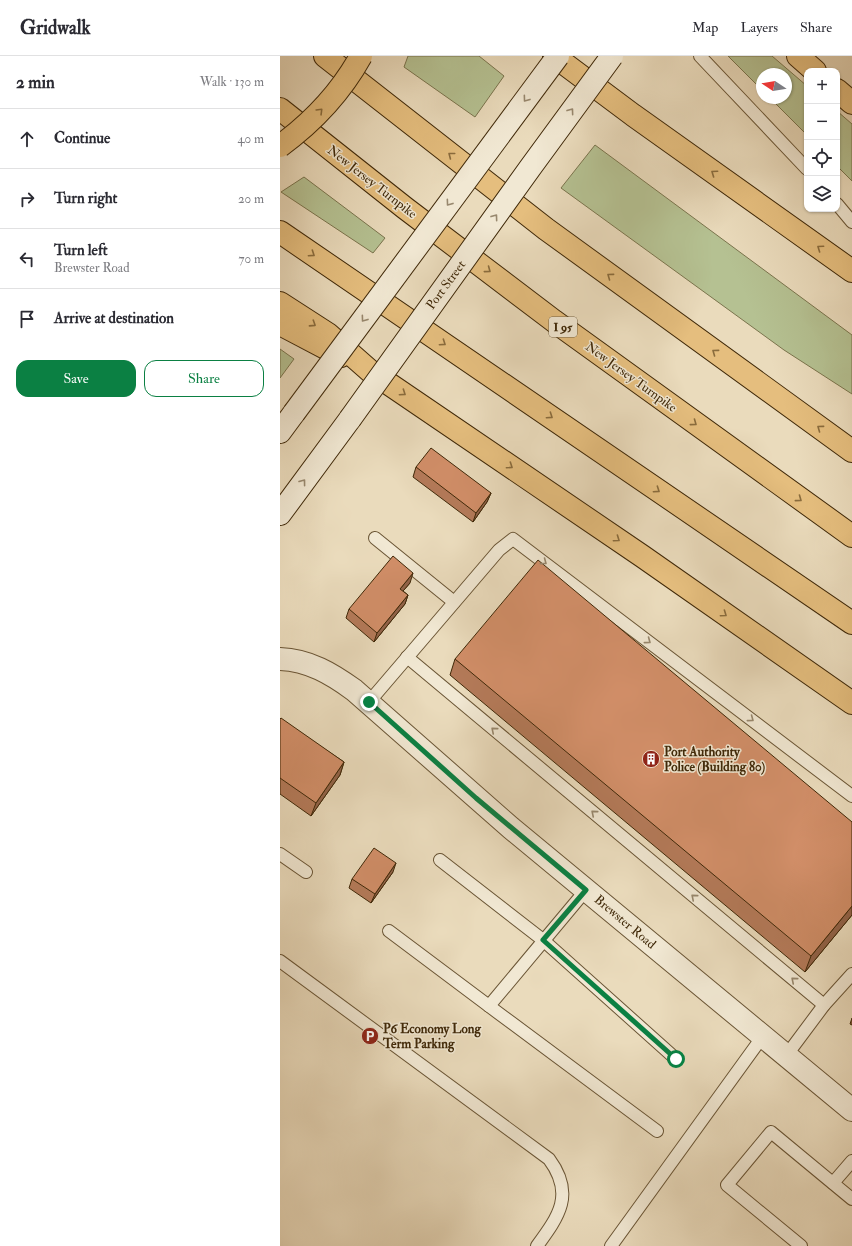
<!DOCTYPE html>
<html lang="en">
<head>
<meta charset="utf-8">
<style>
	:root { --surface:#fff; --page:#f7f7f7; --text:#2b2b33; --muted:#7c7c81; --line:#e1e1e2; --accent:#0b8043 }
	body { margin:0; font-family:"IM FELL Double Pica",serif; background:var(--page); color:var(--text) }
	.controls { position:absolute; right:12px; top:12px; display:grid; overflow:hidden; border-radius:8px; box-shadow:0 1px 3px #0004 }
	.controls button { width:36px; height:36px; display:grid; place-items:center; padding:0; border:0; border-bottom:1px solid var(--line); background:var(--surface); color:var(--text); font:20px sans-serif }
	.compass { position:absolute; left:476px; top:12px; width:36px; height:36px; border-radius:50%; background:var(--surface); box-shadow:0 1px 3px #0004; rotate:282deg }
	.stop { position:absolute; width:12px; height:12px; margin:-9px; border:3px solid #0b8043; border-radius:50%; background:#fff }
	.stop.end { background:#0b8043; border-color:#fff; box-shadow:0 1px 4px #0008 }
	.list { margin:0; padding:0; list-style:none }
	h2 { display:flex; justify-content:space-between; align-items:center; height:52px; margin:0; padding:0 16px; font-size:17px }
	h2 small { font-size:13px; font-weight:400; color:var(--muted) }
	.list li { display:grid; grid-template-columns:26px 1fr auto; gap:12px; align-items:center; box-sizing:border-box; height:60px; padding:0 16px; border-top:1px solid var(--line) }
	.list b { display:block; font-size:15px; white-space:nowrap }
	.list p { margin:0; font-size:13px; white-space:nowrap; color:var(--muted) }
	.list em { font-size:13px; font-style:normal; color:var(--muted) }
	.actions { display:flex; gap:8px; padding:12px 16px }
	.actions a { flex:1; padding:9px 0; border:1px solid var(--accent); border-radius:12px; text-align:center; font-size:14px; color:var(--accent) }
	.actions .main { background:var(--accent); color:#fff }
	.icon { flex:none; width:22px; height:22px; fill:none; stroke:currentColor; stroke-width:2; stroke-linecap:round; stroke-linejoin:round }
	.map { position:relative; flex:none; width:572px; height:1190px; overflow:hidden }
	header { display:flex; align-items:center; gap:24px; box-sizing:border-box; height:56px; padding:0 20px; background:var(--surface); border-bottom:1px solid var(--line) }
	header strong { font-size:19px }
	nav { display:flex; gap:22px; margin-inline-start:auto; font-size:14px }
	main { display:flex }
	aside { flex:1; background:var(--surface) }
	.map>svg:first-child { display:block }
</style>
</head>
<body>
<header>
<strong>Gridwalk</strong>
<nav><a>Map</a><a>Layers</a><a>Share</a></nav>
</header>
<main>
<aside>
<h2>2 min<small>Walk · 130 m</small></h2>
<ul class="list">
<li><svg class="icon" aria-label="ahead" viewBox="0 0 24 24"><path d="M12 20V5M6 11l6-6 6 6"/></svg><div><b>Continue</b></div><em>40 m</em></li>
<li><svg class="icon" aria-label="right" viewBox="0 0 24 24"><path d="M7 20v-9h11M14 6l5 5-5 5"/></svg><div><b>Turn right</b></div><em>20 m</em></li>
<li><svg class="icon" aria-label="left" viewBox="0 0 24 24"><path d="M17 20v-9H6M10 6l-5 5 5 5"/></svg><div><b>Turn left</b><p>Brewster Road</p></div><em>70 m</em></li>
<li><svg class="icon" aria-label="arrive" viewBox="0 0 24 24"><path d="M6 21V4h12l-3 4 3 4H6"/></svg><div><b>Arrive at destination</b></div></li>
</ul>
<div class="actions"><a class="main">Save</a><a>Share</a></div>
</aside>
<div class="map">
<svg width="572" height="1190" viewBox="0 0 572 1190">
	<rect width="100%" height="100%" fill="#eadbbc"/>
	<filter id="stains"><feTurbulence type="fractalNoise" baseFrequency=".005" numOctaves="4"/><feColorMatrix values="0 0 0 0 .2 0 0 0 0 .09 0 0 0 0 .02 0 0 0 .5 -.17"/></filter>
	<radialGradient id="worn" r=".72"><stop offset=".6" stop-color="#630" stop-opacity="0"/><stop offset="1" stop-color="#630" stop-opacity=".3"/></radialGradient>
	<g fill="#b5c192" stroke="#7a744d">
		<polygon points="128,0 199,0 224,20 195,61 124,11"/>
		<polygon points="448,0 492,0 527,30 527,79 490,42 506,42 506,18 482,18 482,34"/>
		<polygon points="557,55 572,68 572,125 557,110"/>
		<polygon points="315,89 572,279 572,338 504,294 281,132"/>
		<polygon points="24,121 105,182 93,197 1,136"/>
		<polygon points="0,293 14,303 0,322"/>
	</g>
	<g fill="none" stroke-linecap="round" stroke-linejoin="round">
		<defs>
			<g id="lane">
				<polyline points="420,0 527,113"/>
				<polyline points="557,148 572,166"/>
				<polyline points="95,482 174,546"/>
				<polyline points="127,601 544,949"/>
				<polyline points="89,646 219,494 233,483 572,740"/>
				<polyline points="0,798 26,816"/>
				<polyline points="160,804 263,884 396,1003"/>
				<polyline points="306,834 209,950 377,1075"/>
				<polyline points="109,875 209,950"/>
				<path d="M0 905 269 1103C295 1138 279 1160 257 1190"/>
				<polyline points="506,1000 544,949 572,918"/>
				<polyline points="553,1127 572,1105"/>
				<polyline points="331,1190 483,980"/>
				<polyline points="521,1190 447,1129 491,1076 572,1143"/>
			</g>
			<path id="street" d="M0 603C29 604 52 618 74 634L231 772 572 1054"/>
			<g id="secondary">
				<polyline points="0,376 14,357"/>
				<polyline points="0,458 70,363"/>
			</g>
			<g id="highway">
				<polyline points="45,0 266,173 572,395"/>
				<polyline points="274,0 353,59 572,215"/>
				<polyline points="518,0 535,15"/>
				<polyline points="557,34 572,47"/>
				<polyline points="0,53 125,152 274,265 572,480"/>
				<polyline points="0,176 572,567"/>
				<polyline points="0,247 48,278 90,315 362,500 572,647"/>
				<polyline points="0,268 61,300"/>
			</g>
		</defs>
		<use href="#lane" stroke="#6a5535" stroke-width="14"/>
		<use href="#street" stroke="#6a5535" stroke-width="24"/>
		<use href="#secondary" stroke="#3f2808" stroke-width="24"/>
		<use href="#highway" stroke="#3f2808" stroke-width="24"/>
		<use href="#lane" stroke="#f1e8d3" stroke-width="12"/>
		<use href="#street" stroke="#f1e8d3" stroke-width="22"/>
		<use href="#secondary" stroke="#f1e8d3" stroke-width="22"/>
		<use href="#highway" stroke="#e5be7e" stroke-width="22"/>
		<defs>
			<g id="secondary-bridge">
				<polyline points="14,357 278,0"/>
				<polyline points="70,363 250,112 332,0"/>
			</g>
			<path id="highway-bridge" d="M0 90C33 66 61 36 81 0"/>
		</defs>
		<use href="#secondary-bridge" stroke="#3f2808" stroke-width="24" stroke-linecap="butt"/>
		<use href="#highway-bridge" stroke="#3f2808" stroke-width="24" stroke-linecap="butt"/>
		<use href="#secondary-bridge" stroke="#f1e8d3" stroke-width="22"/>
		<use href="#highway-bridge" stroke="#e5be7e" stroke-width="22"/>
	</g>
	<g fill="#b47a59" stroke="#3f2808">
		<polygon points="136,411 211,437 207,446 193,466 133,421"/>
		<polygon points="130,527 123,535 128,539 125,548 94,586 66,562 69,553"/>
		<polygon points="175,603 572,859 525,916 170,619"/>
		<polygon points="0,663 64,706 60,719 31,760 0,738"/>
		<polygon points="113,816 91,847 69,832 72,823"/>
		<polygon points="572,962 572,969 570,968"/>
	</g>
	<g fill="#926349" stroke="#3f2808">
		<polygon points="211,437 207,446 193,466 196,457"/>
		<polygon points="133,517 130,527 117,542 120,533"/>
		<polygon points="128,539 125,548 94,586 97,577"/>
		<polygon points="64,706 60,719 31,760 36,747"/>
		<polygon points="116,807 113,816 91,847 95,838"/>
		<polygon points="572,850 572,859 525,916 531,900"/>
	</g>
	<g fill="#d18e68" stroke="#3f2808">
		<polygon points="151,392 211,437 196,457 136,411"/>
		<polygon points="113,500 133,517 120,533 128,539 97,577 69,553"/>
		<polygon points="258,504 572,766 572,850 531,900 175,603"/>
		<polygon points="1,662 64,706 36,747 0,722 0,663"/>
		<polygon points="94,792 116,807 95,838 72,823"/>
	</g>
	<defs><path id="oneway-chevron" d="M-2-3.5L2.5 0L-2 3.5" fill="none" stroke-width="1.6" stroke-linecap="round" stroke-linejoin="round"/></defs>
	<g stroke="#98886e">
		<use href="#oneway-chevron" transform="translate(246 43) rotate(126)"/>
		<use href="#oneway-chevron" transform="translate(291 55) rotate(-54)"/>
		<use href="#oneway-chevron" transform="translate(169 147) rotate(126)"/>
		<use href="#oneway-chevron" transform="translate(215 161) rotate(-54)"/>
		<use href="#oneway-chevron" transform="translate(84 263) rotate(126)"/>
		<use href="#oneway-chevron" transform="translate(23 426) rotate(-53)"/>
		<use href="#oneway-chevron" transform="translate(264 506) rotate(37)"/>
		<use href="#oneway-chevron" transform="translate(368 585) rotate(37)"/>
		<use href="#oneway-chevron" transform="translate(471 663) rotate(37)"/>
		<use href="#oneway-chevron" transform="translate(214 674) rotate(-140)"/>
		<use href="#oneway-chevron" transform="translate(314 757) rotate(-140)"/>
		<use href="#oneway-chevron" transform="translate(414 841) rotate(-140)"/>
		<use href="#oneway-chevron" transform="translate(514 924) rotate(-140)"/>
	</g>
	<g stroke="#8a6c3d">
		<use href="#oneway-chevron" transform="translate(40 55) rotate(-45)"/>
		<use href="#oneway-chevron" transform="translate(171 99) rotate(-142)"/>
		<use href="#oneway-chevron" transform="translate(434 117) rotate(-145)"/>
		<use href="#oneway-chevron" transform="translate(540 192) rotate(-145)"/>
		<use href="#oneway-chevron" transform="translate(32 198) rotate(34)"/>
		<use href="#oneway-chevron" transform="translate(208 214) rotate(37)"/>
		<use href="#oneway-chevron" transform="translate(330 220) rotate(-144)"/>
		<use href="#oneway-chevron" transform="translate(33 268) rotate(33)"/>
		<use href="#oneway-chevron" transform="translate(163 287) rotate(34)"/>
		<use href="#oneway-chevron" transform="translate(435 296) rotate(-144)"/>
		<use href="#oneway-chevron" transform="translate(123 337) rotate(34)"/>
		<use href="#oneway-chevron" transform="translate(270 360) rotate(34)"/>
		<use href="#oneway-chevron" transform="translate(414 367) rotate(36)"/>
		<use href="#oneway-chevron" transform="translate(540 372) rotate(-144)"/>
		<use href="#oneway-chevron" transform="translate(230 410) rotate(34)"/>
		<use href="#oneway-chevron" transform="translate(377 434) rotate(34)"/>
		<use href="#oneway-chevron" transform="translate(519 443) rotate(36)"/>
		<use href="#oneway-chevron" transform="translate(337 483) rotate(35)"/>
		<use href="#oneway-chevron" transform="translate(444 558) rotate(35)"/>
	</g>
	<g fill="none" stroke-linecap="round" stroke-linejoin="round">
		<polyline stroke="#0b8043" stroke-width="5" points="89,646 196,742 306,834 263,884 396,1003"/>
	</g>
	<defs>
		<symbol id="building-disc" viewBox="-11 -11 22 22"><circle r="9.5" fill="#8f2418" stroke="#f1e8d3"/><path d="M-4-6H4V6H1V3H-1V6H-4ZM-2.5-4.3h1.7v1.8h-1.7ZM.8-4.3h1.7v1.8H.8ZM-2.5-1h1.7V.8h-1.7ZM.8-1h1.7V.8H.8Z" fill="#fff"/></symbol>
		<symbol id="parking-disc" viewBox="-11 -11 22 22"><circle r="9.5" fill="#8f2418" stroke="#f1e8d3"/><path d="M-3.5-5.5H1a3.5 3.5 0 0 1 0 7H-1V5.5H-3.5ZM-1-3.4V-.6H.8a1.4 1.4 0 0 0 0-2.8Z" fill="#fff"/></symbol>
	</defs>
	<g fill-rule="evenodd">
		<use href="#building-disc" x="361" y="693" width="20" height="20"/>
		<use href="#parking-disc" x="80" y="970" width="20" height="20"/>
	</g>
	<g text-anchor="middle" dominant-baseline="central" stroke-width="3" stroke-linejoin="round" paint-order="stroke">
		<rect fill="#f1e8d3" stroke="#746245" stroke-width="1" x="269" y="261" width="28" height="20" rx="3"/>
		<g font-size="12" font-weight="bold" fill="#3f2808">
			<text x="283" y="271">I 95</text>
		</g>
		<g font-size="13" fill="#3f2808" stroke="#f1e8d3">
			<text transform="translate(92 126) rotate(38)">New Jersey Turnpike</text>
			<text transform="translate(166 229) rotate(-54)">Port Street</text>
			<text transform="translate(351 321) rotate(36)">New Jersey Turnpike</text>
			<text transform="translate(345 866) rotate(40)">Brewster Road</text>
		</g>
		<g font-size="13" font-weight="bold" fill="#3f2808" stroke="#f1e8d3" text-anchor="start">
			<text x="384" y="696">Port Authority<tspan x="384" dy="15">Police (Building 80)</tspan></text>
			<text x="103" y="973">P6 Economy Long<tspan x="103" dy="15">Term Parking</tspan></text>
		</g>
	</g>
	<rect width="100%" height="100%" filter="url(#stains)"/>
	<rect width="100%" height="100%" fill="url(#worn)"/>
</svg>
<div class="controls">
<button>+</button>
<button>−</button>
<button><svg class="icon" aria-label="locate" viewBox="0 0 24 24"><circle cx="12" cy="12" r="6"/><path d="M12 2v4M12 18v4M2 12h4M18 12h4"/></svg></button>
<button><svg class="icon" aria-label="layers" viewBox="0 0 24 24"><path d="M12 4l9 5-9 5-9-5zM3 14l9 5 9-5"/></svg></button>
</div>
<svg class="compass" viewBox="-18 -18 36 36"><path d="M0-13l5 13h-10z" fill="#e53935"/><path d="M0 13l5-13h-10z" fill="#7c7c81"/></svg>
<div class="stop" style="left:396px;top:1003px"></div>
<div class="stop end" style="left:89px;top:646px"></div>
</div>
</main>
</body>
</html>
